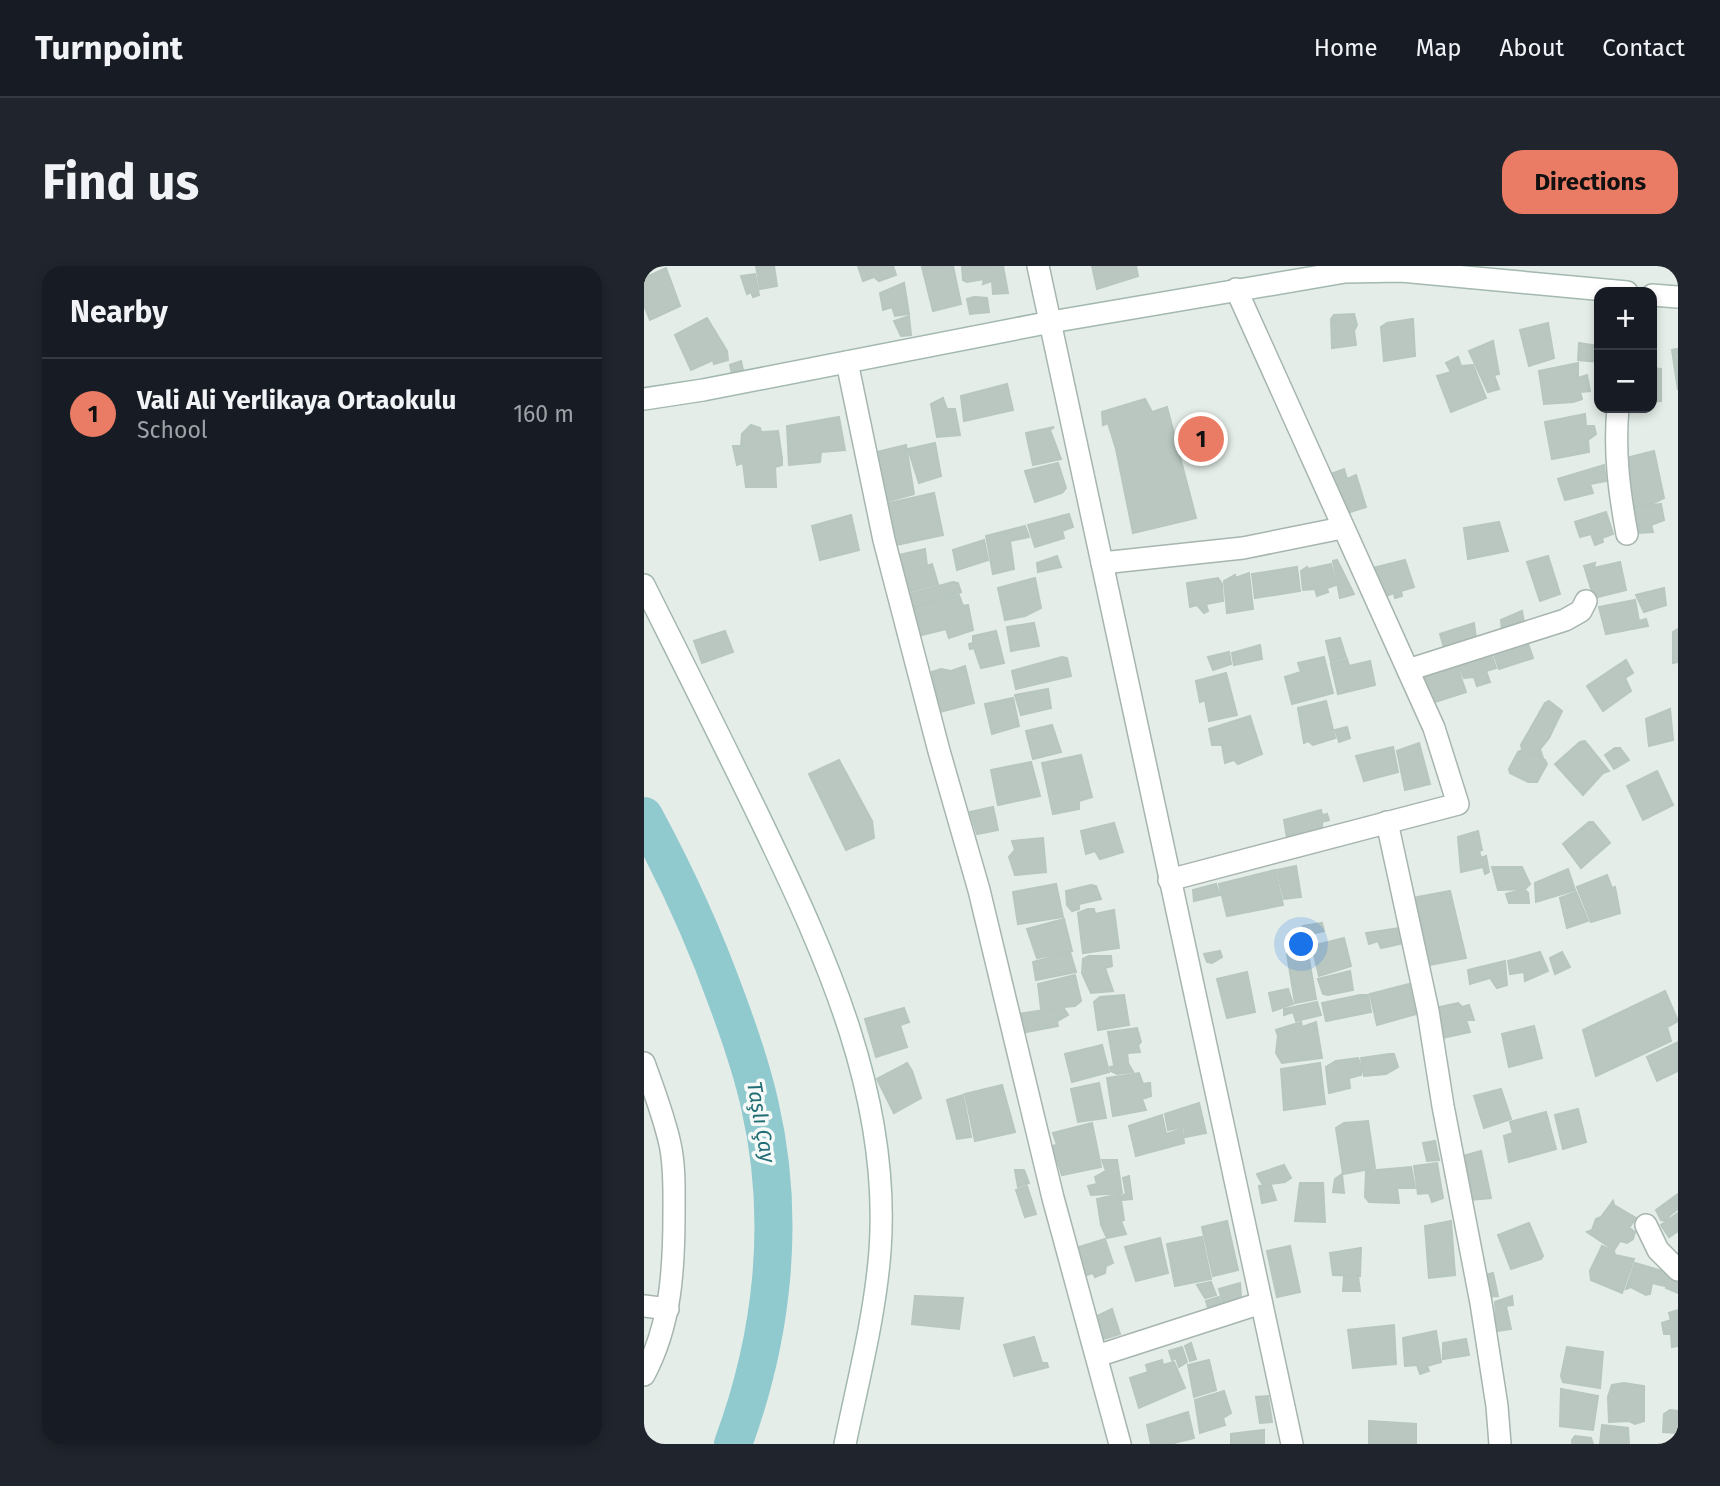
<!DOCTYPE html>
<html lang="en">
<head>
<meta charset="utf-8">
<style>
	:root { --surface:#171b24; --page:#20242c; --text:#f1f3f6; --muted:#9ea1a6; --line:#363941; --accent:#ea7c65 }
	body { margin:0; font-family:"Fira Sans",sans-serif; background:var(--page); color:var(--text) }
	.controls { position:absolute; right:21px; top:21px; display:grid; overflow:hidden; border-radius:14px; box-shadow:0 4px 10px #0003 }
	.controls button { width:63px; height:63px; display:grid; place-items:center; padding:0; border:0; border-bottom:2px solid var(--line); background:var(--surface); color:var(--text); font:35px sans-serif }
	.you { position:absolute; left:658px; top:679px; width:24px; height:24px; margin:-18px; border:5px solid #fff; border-radius:50%; background:#1a73e8; box-shadow:0 0 0 10px #1a73e833 }
	.badge { display:grid; place-items:center; width:46px; height:46px; border-radius:50%; background:var(--accent); color:#111; font-size:23px; font-weight:700 }
	.pin { position:absolute; translate:-50% -50%; border:4px solid #fff; box-shadow:0 2px 7px #0006 }
	.list { margin:0; padding:0; list-style:none }
	h2 { display:flex; justify-content:space-between; align-items:center; height:91px; margin:0; padding:0 28px; font-size:30px }
	h2 small { font-size:23px; font-weight:400; color:var(--muted) }
	.list li { display:grid; grid-template-columns:46px 1fr auto; gap:21px; align-items:center; box-sizing:border-box; height:112px; padding:0 28px; border-top:2px solid var(--line) }
	.list b { display:block; font-size:26px; white-space:nowrap }
	.list p { margin:0; font-size:23px; white-space:nowrap; color:var(--muted) }
	.list em { font-size:23px; font-style:normal; color:var(--muted) }
	.map { position:relative; flex:none; width:1034px; height:1178px; overflow:hidden; border-radius:21px }
	header { display:flex; align-items:center; gap:42px; box-sizing:border-box; height:98px; padding:0 35px; background:var(--surface); border-bottom:2px solid var(--line) }
	header strong { font-size:33px }
	nav { display:flex; gap:38px; margin-inline-start:auto; font-size:24px }
	.intro { display:flex; align-items:center; justify-content:space-between; box-sizing:border-box; height:168px; padding:0 42px }
	h1 { margin:0; font-size:49px }
	.button { padding:18px 32px; border-radius:21px; background:var(--accent); color:#111; font-size:24px; font-weight:700 }
	main { display:flex; gap:42px; padding:0 42px }
	aside { flex:1; background:var(--surface); border-radius:21px; box-shadow:0 4px 10px #0003 }
	.map>svg:first-child { display:block }
</style>
</head>
<body>
<header>
<strong>Turnpoint</strong>
<nav><a>Home</a><a>Map</a><a>About</a><a>Contact</a></nav>
</header>
<div class="intro"><h1>Find us</h1><a class="button">Directions</a></div>
<main>
<aside>
<h2>Nearby<small></small></h2>
<ul class="list">
<li><span class="badge">1</span><div><b>Vali Ali Yerlikaya Ortaokulu</b><p>School</p></div><em>160 m</em></li>
</ul>
</aside>
<div class="map">
<svg width="1034" height="1178" viewBox="0 0 1034 1178">
	<rect width="100%" height="100%" fill="#e4ede8"/>
	<g fill="none" stroke-linecap="round" stroke-linejoin="round">
		<path stroke="#90c9ce" stroke-width="38" d="M0 550C32 609 60 670 83 734 96 769 108 803 116 840 142 953 129 1070 89 1178"/>
	</g>
	<g fill="#bac7c1" stroke="#b7c6bf" stroke-width="2">
		<polygon points="112,0 130,0 133,20 116,23"/>
		<polygon points="214,0 249,0 252,9 235,15 230,11 219,15"/>
		<polygon points="309,0 317,38 289,45 278,1"/>
		<polygon points="359,0 364,27 349,28 348,15 339,18 340,13 323,16 319,14 318,1"/>
		<polygon points="448,0 492,0 494,10 453,23"/>
		<polygon points="22,2 36,40 6,54 0,39 0,12"/>
		<polygon points="111,8 115,29 109,31 107,26 103,28 97,10"/>
		<polygon points="260,17 265,48 251,50 248,41 239,44 236,27"/>
		<polygon points="330,31 343,32 345,46 326,48 323,33"/>
		<polygon points="710,48 713,59 710,65 712,79 688,82 687,53 690,49"/>
		<polygon points="265,50 267,69 257,70 250,55"/>
		<polygon points="63,52 83,85 84,94 70,98 69,94 47,104 31,69"/>
		<polygon points="769,53 771,90 740,95 737,61 743,57"/>
		<polygon points="904,57 910,92 885,100 876,64"/>
		<polygon points="849,75 855,108 850,109 855,123 844,126 825,85"/>
		<polygon points="935,77 955,80 955,96 934,94"/>
		<polygon points="1032,83 1034,83 1034,124 1028,84"/>
		<polygon points="814,91 817,100 829,99 842,132 807,146 793,110 807,106 802,97"/>
		<polygon points="97,95 99,104 88,107 86,99"/>
		<polygon points="934,97 934,112 943,109 946,125 936,126 938,133 929,136 900,138 895,105"/>
		<polygon points="1008,102 1017,103 1017,135 1008,135"/>
		<polygon points="363,118 369,144 320,155 317,130"/>
		<polygon points="299,132 303,143 311,143 316,169 293,171 287,138"/>
		<polygon points="501,133 508,146 523,141 552,252 489,267 472,183 464,157 459,159 458,146"/>
		<polygon points="941,148 942,160 950,160 952,168 944,174 945,186 908,193 901,156"/>
		<polygon points="195,151 201,184 177,186 176,196 145,199 143,160"/>
		<polygon points="107,159 116,162 117,166 134,165 138,192 138,199 131,201 132,221 102,221 99,197 93,199 89,180 97,180 98,168"/>
		<polygon points="410,161 406,164 417,193 389,199 382,167"/>
		<polygon points="291,177 297,210 275,217 264,183"/>
		<polygon points="262,179 270,228 241,236 229,187"/>
		<polygon points="1010,185 1020,232 1008,238 984,241 982,192"/>
		<polygon points="414,197 422,222 418,227 391,236 381,205"/>
		<polygon points="960,199 962,215 946,218 949,227 921,234 914,213"/>
		<polygon points="700,203 703,213 712,209 722,241 697,249 684,209"/>
		<polygon points="290,227 299,269 252,279 241,238"/>
		<polygon points="1017,238 1020,254 1007,259 1009,266 994,267 995,260 985,261 989,242"/>
		<polygon points="962,246 969,268 958,272 959,276 951,279 947,268 936,271 931,256"/>
		<polygon points="425,248 429,261 418,265 420,272 391,281 384,259"/>
		<polygon points="207,249 215,284 176,294 168,260"/>
		<polygon points="855,256 864,285 824,293 820,262"/>
		<polygon points="381,260 385,271 366,275 370,303 349,308 342,270"/>
		<polygon points="340,274 344,294 313,304 309,284"/>
		<polygon points="281,283 283,300 288,298 294,318 260,327 251,290"/>
		<polygon points="413,290 417,301 394,306 393,297"/>
		<polygon points="904,290 916,328 896,335 883,296"/>
		<polygon points="693,294 710,328 696,332 689,295"/>
		<polygon points="761,294 770,321 757,325 758,330 751,332 750,327 739,331 729,302"/>
		<polygon points="976,296 982,324 950,332 940,300 951,297 950,302"/>
		<polygon points="687,298 692,319 683,322 684,326 673,330 671,323 659,324 657,305 663,301 664,303"/>
		<polygon points="653,301 656,325 611,332 608,308"/>
		<polygon points="605,307 609,343 583,347 580,315 591,309 591,312"/>
		<polygon points="391,312 397,342 381,350 361,354 354,322"/>
		<polygon points="574,312 578,318 579,335 562,338 564,345 560,347 553,339 546,341 543,317"/>
		<polygon points="309,316 314,317 317,326 272,341 264,340 261,329"/>
		<polygon points="1020,322 1022,339 1000,346 992,329"/>
		<polygon points="315,329 319,340 324,339 329,364 305,372 302,363 274,370 265,343"/>
		<polygon points="991,334 995,355 1002,353 1004,360 962,368 955,341"/>
		<polygon points="878,345 880,357 858,365 857,354"/>
		<polygon points="390,357 395,380 367,385 363,361"/>
		<polygon points="830,357 832,373 801,385 796,368"/>
		<polygon points="1034,363 1034,396 1029,397 1029,366"/>
		<polygon points="81,365 89,386 58,397 50,375"/>
		<polygon points="352,365 360,397 337,402 330,382 326,383 325,378 329,377 329,370"/>
		<polygon points="696,372 702,391 687,396 682,375"/>
		<polygon points="882,372 889,392 855,403 848,383"/>
		<polygon points="616,379 618,393 590,399 588,387"/>
		<polygon points="846,384 852,402 842,405 846,416 833,420 830,411 820,412 813,397"/>
		<polygon points="585,386 587,398 569,404 564,391"/>
		<polygon points="418,391 423,392 427,410 372,423 368,405"/>
		<polygon points="680,391 689,427 648,438 641,411 657,406 654,397"/>
		<polygon points="703,393 705,400 726,395 731,419 694,428 687,398"/>
		<polygon points="982,394 989,407 981,412 987,425 959,445 943,420"/>
		<polygon points="321,400 330,437 296,446 288,406 297,403 307,405"/>
		<polygon points="813,400 822,426 788,437 779,411"/>
		<polygon points="582,407 593,449 565,455 561,434 556,436 552,415"/>
		<polygon points="404,423 407,442 377,449 371,429"/>
		<polygon points="369,432 375,460 348,468 341,438"/>
		<polygon points="682,435 691,472 669,479 664,475 660,477 654,442"/>
		<polygon points="905,435 918,445 905,472 896,483 899,492 878,483 877,479 901,437"/>
		<polygon points="1026,443 1029,474 1005,480 1002,453"/>
		<polygon points="606,450 618,488 594,498 590,494 581,497 578,479 568,479 565,463"/>
		<polygon points="408,459 417,486 389,493 382,465"/>
		<polygon points="703,461 706,472 695,476 691,464"/>
		<polygon points="941,475 965,505 959,507 939,529 911,498 936,476"/>
		<polygon points="775,477 786,518 761,524 753,485"/>
		<polygon points="749,481 754,506 720,515 712,490"/>
		<polygon points="971,482 976,482 985,494 970,503 961,489"/>
		<polygon points="878,484 901,494 903,498 893,516 884,516 866,507 865,503 874,486"/>
		<polygon points="437,489 448,531 435,535 435,543 409,548 398,497"/>
		<polygon points="195,494 228,555 230,572 202,584 165,508"/>
		<polygon points="387,496 396,530 354,539 347,504"/>
		<polygon points="1013,505 1029,539 999,554 983,520"/>
		<polygon points="349,541 354,564 333,568 326,546"/>
		<polygon points="677,544 678,549 683,548 685,554 678,556 678,564 643,572 640,554"/>
		<polygon points="945,556 949,556 966,577 937,602 919,578"/>
		<polygon points="470,557 479,586 456,593 451,585 442,588 437,565"/>
		<polygon points="834,565 838,584 835,585 837,592 842,590 845,606 841,608 839,601 817,606 814,571"/>
		<polygon points="399,572 402,606 371,609 365,591 371,584 368,575"/>
		<polygon points="652,600 657,631 640,633 633,604"/>
		<polygon points="848,601 878,601 886,618 881,623 854,624"/>
		<polygon points="924,603 931,624 892,636 891,617"/>
		<polygon points="631,604 639,639 583,650 575,618"/>
		<polygon points="963,609 968,622 971,621 976,647 947,656 933,621"/>
		<polygon points="412,618 419,651 374,658 369,626"/>
		<polygon points="572,618 576,629 550,635 549,624"/>
		<polygon points="447,619 452,620 457,633 435,638 435,643 428,645 423,639 422,625"/>
		<polygon points="880,623 884,627 885,637 865,637 862,628"/>
		<polygon points="806,625 822,692 785,699 768,632"/>
		<polygon points="932,626 944,655 923,662 916,632"/>
		<polygon points="444,643 450,643 451,648 470,644 475,682 439,687 434,647"/>
		<polygon points="420,653 428,685 393,692 383,663"/>
		<polygon points="678,657 680,665 662,669 659,660"/>
		<polygon points="755,662 760,677 737,682 734,675 725,678 722,667"/>
		<polygon points="700,672 707,700 675,710 668,680"/>
		<polygon points="663,682 672,733 651,737 643,688"/>
		<polygon points="576,685 578,691 568,697 563,696 560,688"/>
		<polygon points="426,686 432,706 392,714 389,696"/>
		<polygon points="896,686 904,705 881,715 880,706 866,708 864,695"/>
		<polygon points="918,686 926,701 911,708 906,692"/>
		<polygon points="445,690 467,690 468,700 461,702 469,725 447,727 438,707 439,693"/>
		<polygon points="861,695 863,719 853,722 846,712 826,718 824,704"/>
		<polygon points="706,705 709,724 684,729 679,728 674,713"/>
		<polygon points="603,706 611,746 583,752 573,713"/>
		<polygon points="431,709 437,735 431,740 397,743 394,718"/>
		<polygon points="765,718 772,748 733,759 726,728"/>
		<polygon points="644,723 649,738 629,745 625,727"/>
		<polygon points="1021,725 1034,755 1023,761 1027,775 952,810 939,764"/>
		<polygon points="480,729 485,759 454,764 450,736 456,731"/>
		<polygon points="716,729 724,729 727,746 682,755 678,737"/>
		<polygon points="673,736 677,749 652,755 649,746 640,749 640,743"/>
		<polygon points="814,737 818,741 825,739 830,754 822,754 826,766 798,772 791,742"/>
		<polygon points="419,741 424,749 413,755 414,760 377,767 374,748"/>
		<polygon points="260,742 265,756 256,759 263,781 232,791 221,753"/>
		<polygon points="657,756 658,761 672,756 678,792 638,797 632,787 634,770 632,764"/>
		<polygon points="890,760 898,792 865,801 858,768"/>
		<polygon points="493,762 497,776 494,779 496,786 483,787 484,795 470,799 464,766"/>
		<polygon points="1034,776 1034,805 1013,815 1003,791"/>
		<polygon points="458,779 465,806 428,816 421,788"/>
		<polygon points="745,788 750,788 754,801 742,808 720,810 717,792"/>
		<polygon points="714,792 718,803 717,809 705,812 706,822 685,827 682,801 692,795"/>
		<polygon points="263,797 268,805 277,832 250,847 233,813"/>
		<polygon points="484,797 489,806 473,808 467,805 466,801"/>
		<polygon points="676,797 681,838 640,844 637,803"/>
		<polygon points="495,807 499,818 506,817 507,830 498,833 502,844 469,850 463,812"/>
		<polygon points="455,817 462,852 434,856 427,823"/>
		<polygon points="358,819 371,866 331,875 321,828"/>
		<polygon points="857,823 867,853 840,862 830,830"/>
		<polygon points="319,829 327,871 313,873 303,834"/>
		<polygon points="555,837 562,867 541,871 540,861 524,864 521,848"/>
		<polygon points="934,843 942,876 919,883 911,849"/>
		<polygon points="902,846 912,883 865,896 860,870 869,867 866,856"/>
		<polygon points="518,849 522,868 538,863 540,877 492,890 485,860"/>
		<polygon points="724,855 731,902 699,908 692,862 700,857"/>
		<polygon points="448,857 457,901 418,909 408,880 413,879 409,867"/>
		<polygon points="791,875 795,894 783,895 779,877"/>
		<polygon points="837,885 847,932 825,934 819,890"/>
		<polygon points="458,894 473,894 478,927 447,929 444,920 453,918 451,911 462,905"/>
		<polygon points="793,897 799,932 788,936 785,927 774,928 770,900"/>
		<polygon points="640,899 647,912 641,916 619,919 615,912 613,908"/>
		<polygon points="767,901 771,922 753,922 755,937 725,936 721,931 722,905"/>
		<polygon points="371,904 380,904 385,917 374,921"/>
		<polygon points="698,908 700,927 689,926 691,913"/>
		<polygon points="485,910 488,933 478,934 477,930 482,928 479,912"/>
		<polygon points="656,917 679,917 681,956 651,955"/>
		<polygon points="627,919 632,934 618,937 615,920"/>
		<polygon points="383,920 392,948 381,951 372,924"/>
		<polygon points="476,928 480,954 477,955 482,968 463,972 457,959 453,933"/>
		<polygon points="1034,928 1034,943 1026,949 1022,955 1017,954 1012,944"/>
		<polygon points="969,935 970,939 992,952 985,962 991,966 989,973 983,977 976,975 970,984 943,966 948,964 952,953 957,951"/>
		<polygon points="1034,947 1034,965 1025,971 1017,959"/>
		<polygon points="583,955 594,1004 569,1010 558,961"/>
		<polygon points="807,955 811,1009 785,1012 781,960"/>
		<polygon points="885,957 899,990 897,993 867,1003 854,969"/>
		<polygon points="558,971 567,1013 531,1020 523,978"/>
		<polygon points="516,972 524,1007 492,1015 481,981"/>
		<polygon points="461,973 469,997 462,1000 461,1007 451,1011 449,1007 440,1010 429,983"/>
		<polygon points="646,980 656,1026 633,1031 623,985"/>
		<polygon points="958,980 970,985 971,989 990,993 978,1027 947,1014 946,1005"/>
		<polygon points="717,982 716,1010 689,1009 686,987"/>
		<polygon points="991,997 1025,1007 1021,1020 1008,1017 1006,1028 1002,1029 987,1021 982,1023"/>
		<polygon points="849,1007 854,1030 842,1031 837,1010"/>
		<polygon points="714,1010 716,1025 699,1025 700,1011"/>
		<polygon points="1026,1010 1034,1010 1034,1027 1022,1022"/>
		<polygon points="567,1016 572,1029 561,1032 553,1019"/>
		<polygon points="596,1017 597,1031 579,1037 575,1023"/>
		<polygon points="271,1030 319,1032 315,1063 268,1058"/>
		<polygon points="868,1030 869,1039 862,1040 867,1063 853,1065 851,1036"/>
		<polygon points="575,1031 577,1037 564,1042 562,1035"/>
		<polygon points="468,1043 476,1068 456,1074 451,1051"/>
		<polygon points="1034,1044 1034,1080 1028,1081 1027,1068 1020,1068 1018,1057 1027,1054 1025,1047"/>
		<polygon points="750,1059 752,1098 709,1102 704,1064"/>
		<polygon points="792,1065 797,1096 783,1100 785,1105 776,1108 773,1099 761,1100 759,1072"/>
		<polygon points="390,1071 398,1097 403,1097 404,1101 370,1110 360,1079"/>
		<polygon points="822,1073 825,1089 799,1093 799,1077"/>
		<polygon points="547,1077 552,1093 546,1095 541,1080"/>
		<polygon points="538,1081 543,1096 535,1101 532,1092 528,1094 525,1085"/>
		<polygon points="923,1081 959,1086 956,1122 919,1116 917,1110"/>
		<polygon points="518,1094 519,1099 530,1096 541,1122 495,1142 486,1112 504,1106 502,1099"/>
		<polygon points="565,1094 572,1124 550,1131 544,1099"/>
		<polygon points="980,1117 1000,1120 1000,1155 991,1158 985,1155 965,1156 964,1131 968,1119"/>
		<polygon points="917,1123 954,1130 949,1164 916,1160"/>
		<polygon points="580,1125 587,1147 579,1152 581,1159 556,1167 551,1134"/>
		<polygon points="624,1130 628,1156 616,1157 612,1131"/>
		<polygon points="1026,1144 1034,1145 1034,1167 1019,1166 1020,1148"/>
		<polygon points="544,1146 550,1172 526,1178 507,1178 503,1159"/>
		<polygon points="725,1155 772,1158 772,1178 725,1178"/>
		<polygon points="958,1159 984,1162 985,1178 956,1178"/>
		<polygon points="620,1164 620,1178 587,1178 587,1168"/>
		<polygon points="931,1170 947,1172 949,1178 928,1178 928,1174"/>
	</g>
	<g fill="none" stroke-linecap="round" stroke-linejoin="round">
		<defs>
			<g id="street">
				<polyline points="394,0 648,1178"/>
				<polyline points="203,96 240,274 295,485 335,624 409,932 476,1178"/>
				<path d="M974 142C970 185 975 225 983 268"/>
				<polyline points="458,297 599,282 698,262"/>
				<polyline points="764,404 921,354 937,345 942,335"/>
				<polyline points="743,556 784,745 799,840 837,1037 853,1140 856,1178"/>
				<polyline points="525,614 814,538 790,462 592,23"/>
				<path d="M0 797C10 824 20 851 26 878 31 901 30 925 30 948 30 1004 27 1058 0 1109"/>
				<polyline points="1002,959 1014,984 1034,1004"/>
				<polyline points="0,1040 24,1043"/>
				<polyline points="453,1090 617,1037"/>
			</g>
			<g id="secondary">
				<polyline points="1008,29 1034,31"/>
				<polyline points="0,133 59,124 407,56 701,6 757,5 983,26"/>
				<path d="M0 319C40 399 81 480 120 561 184 694 247 833 236 985 231 1050 214 1115 201 1178"/>
			</g>
		</defs>
		<use href="#street" stroke="#a7b5af" stroke-width="24"/>
		<use href="#secondary" stroke="#a3b8af" stroke-width="24"/>
		<use href="#street" stroke="#fff" stroke-width="21"/>
		<use href="#secondary" stroke="#fff" stroke-width="21"/>
	</g>
	<g text-anchor="middle" dominant-baseline="central" stroke-width="7" stroke-linejoin="round" paint-order="stroke">
		<g font-size="21" font-style="italic" fill="#226e76" stroke="#f5f9f7">
			<text transform="translate(117 856) rotate(80)">Taşlı Çay</text>
		</g>
	</g>
</svg>
<div class="controls">
<button>+</button>
<button>−</button>
</div>
<div class="you"></div>
<div class="pin badge" style="left:557px;top:173px">1</div>
</div>
</main>
</body>
</html>
